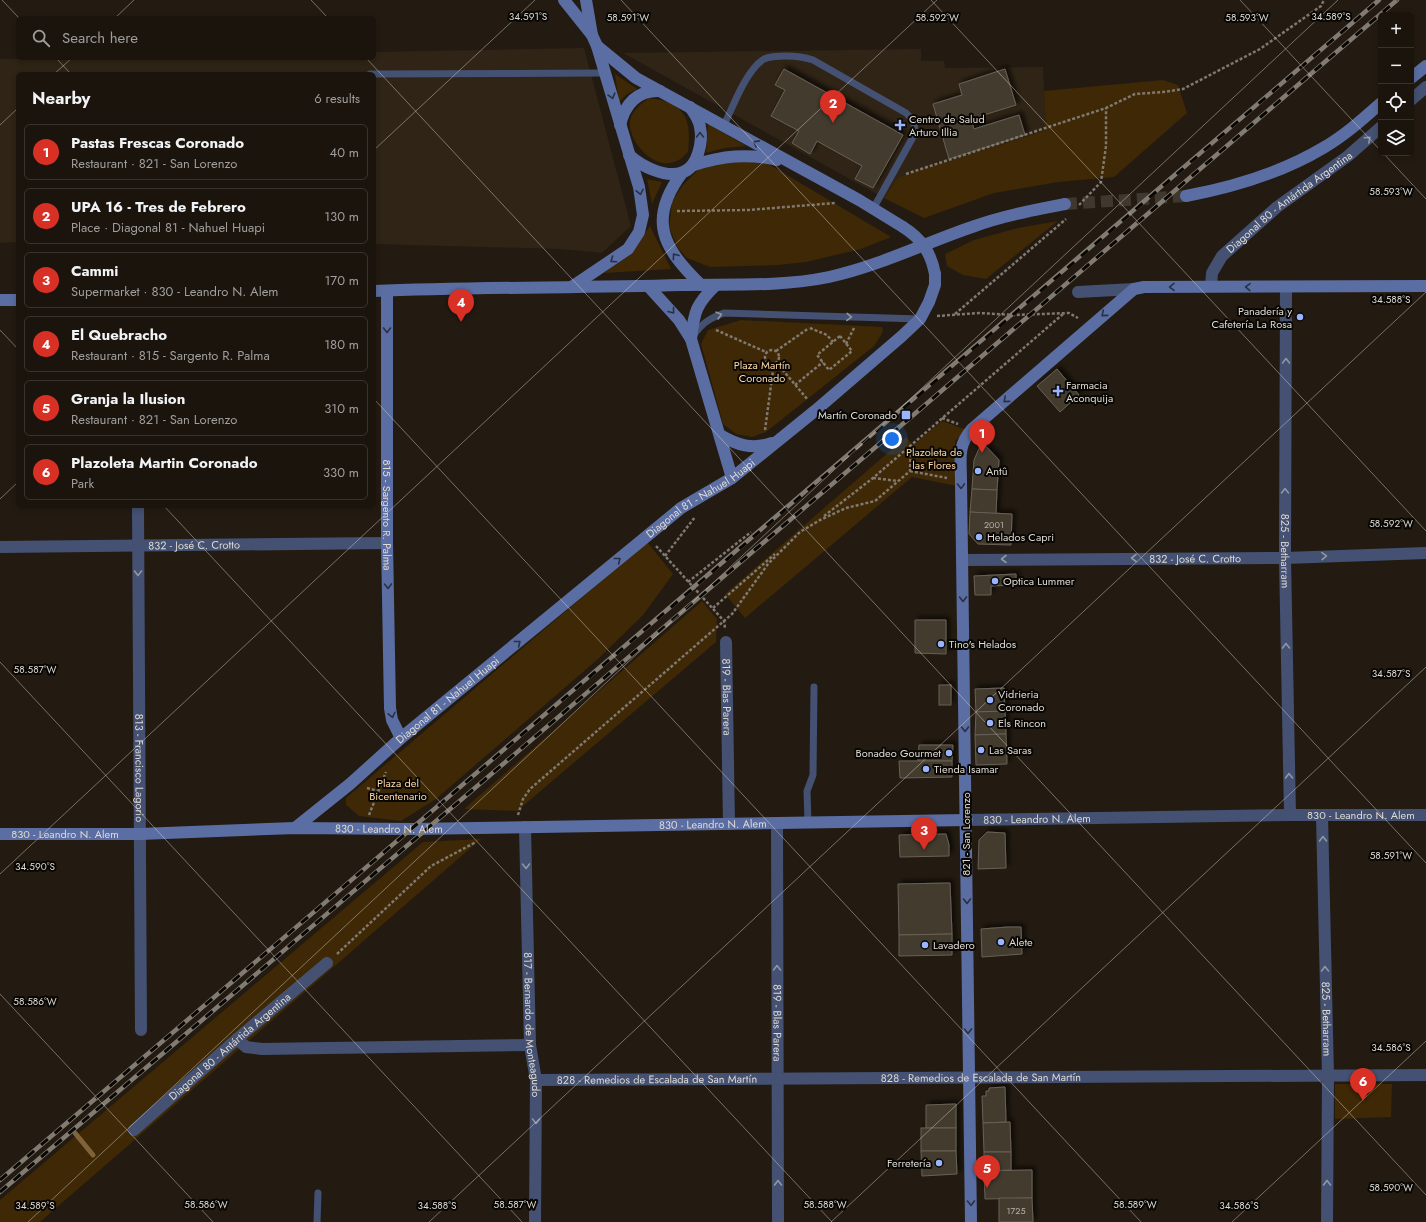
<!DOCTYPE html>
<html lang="en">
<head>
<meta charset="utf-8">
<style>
	:root { --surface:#1a140d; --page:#231d16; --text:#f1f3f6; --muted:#9f9e9d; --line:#38332e; --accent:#d93025 }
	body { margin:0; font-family:Jost,sans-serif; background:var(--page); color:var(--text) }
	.controls { position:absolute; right:12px; top:12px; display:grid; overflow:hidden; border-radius:6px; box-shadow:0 2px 6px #0003 }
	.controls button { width:36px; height:36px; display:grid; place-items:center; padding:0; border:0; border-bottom:1px solid var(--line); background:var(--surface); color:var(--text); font:20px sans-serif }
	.you { position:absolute; left:892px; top:439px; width:14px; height:14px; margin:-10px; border:3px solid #fff; border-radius:50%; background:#1a73e8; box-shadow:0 0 0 6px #1a73e833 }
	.badge { display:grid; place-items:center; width:26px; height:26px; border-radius:50%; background:var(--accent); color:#fff; font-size:13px; font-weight:700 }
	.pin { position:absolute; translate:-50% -33px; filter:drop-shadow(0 1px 2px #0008) }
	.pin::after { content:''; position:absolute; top:21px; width:14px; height:12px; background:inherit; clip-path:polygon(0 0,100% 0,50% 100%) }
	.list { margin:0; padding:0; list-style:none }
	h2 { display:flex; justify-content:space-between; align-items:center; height:52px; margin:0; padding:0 16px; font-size:17px }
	h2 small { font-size:13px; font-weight:400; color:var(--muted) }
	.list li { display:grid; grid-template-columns:26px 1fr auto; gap:12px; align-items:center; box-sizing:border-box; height:56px; margin:0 8px 8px; padding:0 8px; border:1px solid var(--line); border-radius:6px }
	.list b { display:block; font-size:15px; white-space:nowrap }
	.list p { margin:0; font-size:13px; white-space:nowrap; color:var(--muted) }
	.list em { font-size:13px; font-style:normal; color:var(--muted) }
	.icon { flex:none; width:22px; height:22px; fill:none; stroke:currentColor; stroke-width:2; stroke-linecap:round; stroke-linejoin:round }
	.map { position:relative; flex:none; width:1426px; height:1222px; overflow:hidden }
	.search { position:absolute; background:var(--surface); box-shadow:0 2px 6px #0003; left:16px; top:16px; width:360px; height:44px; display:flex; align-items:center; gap:10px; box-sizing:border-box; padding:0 14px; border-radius:6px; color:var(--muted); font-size:15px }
	.panel { position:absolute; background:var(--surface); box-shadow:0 2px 6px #0003; left:16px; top:72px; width:360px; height:436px; border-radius:6px }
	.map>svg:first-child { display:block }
</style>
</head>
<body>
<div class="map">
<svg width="1426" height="1222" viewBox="0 0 1426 1222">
	<defs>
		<filter id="shadow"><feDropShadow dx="3.5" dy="-3.5" stdDeviation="2" flood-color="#0009"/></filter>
	</defs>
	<rect width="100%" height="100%" fill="#231b11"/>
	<g fill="#2f2415">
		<polygon points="584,48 631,226 602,253 560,249 374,244 374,74 18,74 18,242 0,243 0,59 374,58 374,52"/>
		<polygon points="921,49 921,61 944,61 945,68 1043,67 1046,130 898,177 884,198 623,53"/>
	</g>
	<g fill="#3e2805">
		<polygon points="615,74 637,89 627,94 619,102"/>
		<polygon points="1163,80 1178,85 1187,113 1114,177 1058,182 994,193 924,218 884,198 898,177 1046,130 1044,91"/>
		<path d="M649 98C685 102 692 119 688 152 683 157 678 162 670 163 650 166 628 140 630 121 632 110 641 104 649 98Z"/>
		<polygon points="708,124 746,146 725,148 706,153"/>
		<polygon points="732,161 765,162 891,237 861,249 806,262 778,265 710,267 687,258 678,248 669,227 672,202 682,186 698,170"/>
		<polygon points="647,179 662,182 652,204"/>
		<polygon points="1058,221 986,279 963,275 947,266 945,254 974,240 1018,228"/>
		<polygon points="650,226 671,269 604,273 631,254"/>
		<polygon points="741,320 882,327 883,332 874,346 766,432 752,437 736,434 723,424 701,344 708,330"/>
		<polygon points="942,421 967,430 955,441 957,486 912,477 745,618 725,594 906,437 913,445"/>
		<polygon points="647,542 673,574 643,615 598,659 436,799 401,821 359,816 346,805 346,798"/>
		<polygon points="702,601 717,619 716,642 517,811 464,809"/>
		<polygon points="481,839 40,1222 0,1222 0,1200 423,842"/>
		<polygon points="1335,1084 1392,1084 1391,1117 1335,1119"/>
	</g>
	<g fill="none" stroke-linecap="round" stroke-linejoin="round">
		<polyline stroke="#80633a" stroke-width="5" points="75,1133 93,1155"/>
	</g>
	<g fill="#423a2f" stroke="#6a6155" filter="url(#shadow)">
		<polygon points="784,69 903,135 873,188 855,179 862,166 817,141 810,154 792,143 799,131 771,116 785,90 775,85"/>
		<polygon points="1005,69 1016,105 971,119 974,129 1019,115 1025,135 949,159 933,104 962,95 959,84"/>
		<polygon points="1057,369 1079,395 1060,412 1037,386"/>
		<polygon points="982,442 999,460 997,490 972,489 974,460"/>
		<polygon points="972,489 997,490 996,514 970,512"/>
		<polygon points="970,512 1012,514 1011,545 978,544 969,534"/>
		<polygon points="1016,574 1016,585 991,586 991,595 975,595 974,576"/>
		<polygon points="915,620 946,620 946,654 915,653"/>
		<rect x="939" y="685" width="12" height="20"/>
		<polygon points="1004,688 1005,711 976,712 975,689"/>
		<polygon points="1005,711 1006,734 975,735 976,712"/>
		<polygon points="1006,734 1007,764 976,765 975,735"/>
		<polygon points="919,745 953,745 952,761 918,761"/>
		<polygon points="899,761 952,761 952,777 900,778"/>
		<polygon points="987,832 1005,833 1006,868 978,869 979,840"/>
		<polygon points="946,834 949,845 949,856 900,857 899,835"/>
		<polygon points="950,883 952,934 899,935 898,884"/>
		<polygon points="1008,927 1021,927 1022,954 982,957 981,929"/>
		<polygon points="952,934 952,955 899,956 899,935"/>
		<polygon points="1005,1087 1006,1122 983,1123 982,1096 986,1096 986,1091 989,1091 989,1088"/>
		<polygon points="956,1104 956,1128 926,1128 926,1105"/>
		<polygon points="1010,1122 1011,1152 984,1152 983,1123"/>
		<rect x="921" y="1128" width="35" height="23"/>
		<polygon points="921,1151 956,1151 957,1174 922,1176"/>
		<polygon points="984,1152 1011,1152 1011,1170 984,1171"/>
		<polygon points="1032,1170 1032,1198 985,1199 984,1171"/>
		<polygon points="999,1198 1032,1198 1033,1222 999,1222"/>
	</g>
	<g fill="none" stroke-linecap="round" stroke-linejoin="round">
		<polyline stroke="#3f382e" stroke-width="12" stroke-dasharray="12 6" stroke-linecap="butt" points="1065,204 1186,196"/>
		<g stroke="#807971" stroke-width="2.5" stroke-dasharray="3 2" stroke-linecap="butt">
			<polyline points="906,174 1106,108 1135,94 1163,92 1183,89 1260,49 1321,6 1324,0"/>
			<polyline points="1079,205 1101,182 1106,146 1106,108"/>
			<polyline points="677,211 749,210 835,203"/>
			<polyline points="955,314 1066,219"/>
			<polyline points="937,316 979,313 1014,315 1069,313 1078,318"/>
			<polyline points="810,328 827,335 833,342"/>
			<polyline points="716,330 766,352"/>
			<polygon points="840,336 852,351 829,370 817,355"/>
			<polyline points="846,344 854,328"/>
			<circle cx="772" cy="357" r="7"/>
			<polyline points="776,351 809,328"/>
			<polyline points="776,362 808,400"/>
			<polyline points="795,385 823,362"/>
			<polyline points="942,418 958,424"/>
			<polyline points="765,430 774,363"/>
			<polyline points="910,471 947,478"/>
			<polyline points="873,478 898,481"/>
			<polyline points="824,516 873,478 1063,314"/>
			<polyline points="656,546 724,621 725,628"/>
			<polyline points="665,556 695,517"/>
			<polyline points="688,582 751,532"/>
			<polyline points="713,608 775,554"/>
			<polyline points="367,788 378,791"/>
			<polyline points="369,815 386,772"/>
			<polyline points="518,815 523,799 530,789 732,614 768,564 800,532 820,520 846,508 875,501 910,471 911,445"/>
			<polyline points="337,954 431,866 476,842"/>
		</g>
		<g stroke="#445172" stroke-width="7">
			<polyline points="370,74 605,73"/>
			<path d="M724 125C733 107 746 70 764 59 771 56 778 56 786 56 796 56 804 57 813 60L906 113C915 121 916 126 913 137L873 209"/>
			<path d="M693 336C702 323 710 318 724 313L920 319"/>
			<polyline points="808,823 807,791 813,775 814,687"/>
			<polyline points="317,1222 318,1193"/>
		</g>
		<g stroke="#445172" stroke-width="12">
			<polyline points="1411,100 1426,87"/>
			<path id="s1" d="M1211 286 1212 273 1222 256 1277 207 1348 156 1381 127"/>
			<path id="s2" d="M1286 287 1285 558 1290 815"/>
			<polyline points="1078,292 1134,289"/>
			<path id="s3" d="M138 506 141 1030"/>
			<path id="s4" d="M0 547 387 543"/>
			<path id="s5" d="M963 560 1285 558 1426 553"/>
			<path id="s6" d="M726 642 729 824"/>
			<path id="s7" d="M1322 816 1328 1075 1327 1222"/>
			<path id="s8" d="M967 820 1290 815H1426"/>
			<path id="s9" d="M777 824 778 1222"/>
			<path id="s10" d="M525 827 530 1045 536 1080 535 1222"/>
			<polyline points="237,1039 246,1047 262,1049 530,1045"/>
			<path id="s11" d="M536 1080 1426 1075"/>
			<path id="s12" d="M134 1130 237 1039 327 963"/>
		</g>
		<g stroke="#5b6ea3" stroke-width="12">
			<polyline points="564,0 592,35"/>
			<polyline points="597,46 636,78 859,200 903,227"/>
			<polyline points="1411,78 1426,66"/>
			<path d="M620 125C625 104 637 90 660 91"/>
			<path d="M629 155C641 166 666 179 683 172 698 167 703 141 700 127 699 119 694 113 690 107"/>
			<path d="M694 165C722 156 747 153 777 160"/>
			<path d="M682 173C647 220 663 248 701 285"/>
			<path d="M1186 196C1234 187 1281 173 1323 148 1344 136 1363 119 1381 103"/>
			<polyline points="573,286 628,249 639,232 643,215 639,187 597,46 592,35 586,0"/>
			<polyline points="648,286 679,320 691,339 732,478"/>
			<path d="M374 291C476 287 579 288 681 285 730 284 781 287 829 277 879 266 925 243 972 227 1002 216 1034 210 1065 204"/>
			<path id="s13" d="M387 291V543L390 708 392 720 401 738"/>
			<polyline points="0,300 18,300"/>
			<path d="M691 339C694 312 696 304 716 285"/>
			<path d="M720 435C737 445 752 450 772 443"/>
			<path id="s14" d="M295 828 350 784 401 738 681 508 732 478 816 410 902 336 920 319 929 302 935 285V274"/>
			<path id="s15" d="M0 834H140L295 828 412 829 967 820"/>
			<path d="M971 1222 961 481C961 459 957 446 972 429L1134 289 1144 287 1426 286"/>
		</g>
		<defs>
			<g id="rail">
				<path d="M0 1180C460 787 921 395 1379 0"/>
				<polyline points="0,1192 911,417 1397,0"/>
			</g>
		</defs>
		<use href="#rail" stroke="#817b72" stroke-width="4.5"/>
		<use href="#rail" stroke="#090704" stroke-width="3" stroke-dasharray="9" stroke-linecap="butt"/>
		<path stroke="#5b6ea3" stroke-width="12" d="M903 227C922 239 931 253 935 274"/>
	</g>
	<defs><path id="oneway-chevron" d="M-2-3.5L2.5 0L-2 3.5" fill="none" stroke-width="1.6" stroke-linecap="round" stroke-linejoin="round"/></defs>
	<g stroke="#2a3044">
		<use href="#oneway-chevron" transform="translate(612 96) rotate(74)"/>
		<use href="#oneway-chevron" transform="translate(700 135) rotate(-90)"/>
		<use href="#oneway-chevron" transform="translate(756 143) rotate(-151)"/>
		<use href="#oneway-chevron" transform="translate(640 192) rotate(78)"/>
		<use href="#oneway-chevron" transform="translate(675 256) rotate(-126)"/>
		<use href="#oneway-chevron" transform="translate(613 260) rotate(146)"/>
		<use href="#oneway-chevron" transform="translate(1172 287) rotate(179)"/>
		<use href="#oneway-chevron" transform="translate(1248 287) rotate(-179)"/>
		<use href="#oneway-chevron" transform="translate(672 311) rotate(52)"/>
		<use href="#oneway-chevron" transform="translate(1104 314) rotate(140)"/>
		<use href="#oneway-chevron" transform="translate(387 330) rotate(90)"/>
		<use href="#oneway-chevron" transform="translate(1006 400) rotate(139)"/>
		<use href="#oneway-chevron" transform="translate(961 486) rotate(89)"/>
		<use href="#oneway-chevron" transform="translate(618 560) rotate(-39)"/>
		<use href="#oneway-chevron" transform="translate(388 586) rotate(89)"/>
		<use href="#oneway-chevron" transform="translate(963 599) rotate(89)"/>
		<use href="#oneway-chevron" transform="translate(518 643) rotate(-39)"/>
		<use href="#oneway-chevron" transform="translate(392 715) rotate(77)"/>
		<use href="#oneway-chevron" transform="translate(965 729) rotate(89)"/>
		<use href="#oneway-chevron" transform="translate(967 901) rotate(90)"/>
		<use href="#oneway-chevron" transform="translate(968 1031) rotate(89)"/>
		<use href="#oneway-chevron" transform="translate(971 1203) rotate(89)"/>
	</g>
	<g stroke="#9296a2">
		<use href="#oneway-chevron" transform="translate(1368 139) rotate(-42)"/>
		<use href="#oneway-chevron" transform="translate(719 315) rotate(-16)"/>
		<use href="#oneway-chevron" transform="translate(849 317) rotate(2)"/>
		<use href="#oneway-chevron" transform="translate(1286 361) rotate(-90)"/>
		<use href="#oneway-chevron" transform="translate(1285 491) rotate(-90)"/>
		<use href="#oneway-chevron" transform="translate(1324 556) rotate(-2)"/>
		<use href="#oneway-chevron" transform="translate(1134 558) rotate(180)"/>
		<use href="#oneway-chevron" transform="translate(1004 559) rotate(180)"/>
		<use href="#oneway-chevron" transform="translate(138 573) rotate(90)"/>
		<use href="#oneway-chevron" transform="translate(1286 646) rotate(-91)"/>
		<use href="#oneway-chevron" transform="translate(1289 776) rotate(-91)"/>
		<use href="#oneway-chevron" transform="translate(1323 839) rotate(-91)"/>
		<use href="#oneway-chevron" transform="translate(526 866) rotate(89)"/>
		<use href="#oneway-chevron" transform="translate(777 968) rotate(-90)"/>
		<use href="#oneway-chevron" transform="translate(1325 969) rotate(-91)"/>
		<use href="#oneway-chevron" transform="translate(536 1121) rotate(90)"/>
		<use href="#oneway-chevron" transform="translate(778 1183) rotate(-91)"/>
		<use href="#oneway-chevron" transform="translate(1327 1183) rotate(-90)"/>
	</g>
	<path fill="none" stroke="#dfdad3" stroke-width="1" stroke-opacity="0.45" d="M2 0 19 18M311 0 328 18M621 0 1426 863M931 0 1426 531M1240 0 1381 151M115 18 134 0M56 58 71 74M366 58 1426 1195M54 74 72 58M0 125 18 108M374 150 535 0M1383 153 1426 199M0 330 18 349M374 399 1141 1222M0 499 18 482M164 506 832 1222M0 662 522 1222M0 874 937 0M0 994 213 1222M28 1222 1338 0M429 1222 1426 292M831 1222 1426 667M1232 1222 1426 1041"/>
	<g fill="#9ab5fd" stroke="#090704" stroke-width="1.5">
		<path d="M898 119h4v4h4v4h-4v4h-4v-4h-4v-4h4z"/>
		<circle cx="1300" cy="317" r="4"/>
		<path d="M1056 385h4v4h4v4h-4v4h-4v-4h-4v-4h4z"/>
		<rect x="901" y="410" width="10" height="10" rx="2"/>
		<circle cx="978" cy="471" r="4"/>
		<circle cx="979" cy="537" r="4"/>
		<circle cx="995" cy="581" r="4"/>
		<circle cx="941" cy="644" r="4"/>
		<circle cx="990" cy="700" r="4"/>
		<circle cx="990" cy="723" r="4"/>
		<circle cx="981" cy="750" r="4"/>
		<circle cx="949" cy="753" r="4"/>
		<circle cx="926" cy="769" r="4"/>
		<circle cx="1001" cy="942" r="4"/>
		<circle cx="925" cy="945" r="4"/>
		<circle cx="939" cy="1163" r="4"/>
	</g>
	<g text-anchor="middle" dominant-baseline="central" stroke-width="4" stroke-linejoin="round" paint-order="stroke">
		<g font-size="9" fill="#b8b2aa">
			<text x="994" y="524">2001</text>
			<text x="1016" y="1210">1725</text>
		</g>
		<g font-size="11" fill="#dfdad3" stroke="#090704" text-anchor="start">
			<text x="909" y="119">Centro de Salud<tspan x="909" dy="13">Arturo Illia</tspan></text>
			<text x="1292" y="311" text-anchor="end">Panadería y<tspan x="1292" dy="13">Cafetería La Rosa</tspan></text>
			<text x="1066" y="385">Farmacia<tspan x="1066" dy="13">Aconquija</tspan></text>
			<text x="897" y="415" text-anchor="end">Martín Coronado</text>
			<text x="986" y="471">Antû</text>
			<text x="987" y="537">Helados Capri</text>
			<text x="1003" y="581">Optica Lummer</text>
			<text x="949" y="644">Tino's Helados</text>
			<text x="998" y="694">Vidrieria<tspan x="998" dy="13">Coronado</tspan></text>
			<text x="998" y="723">Els Rincon</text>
			<text x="989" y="750">Las Saras</text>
			<text x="941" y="753" text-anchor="end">Bonadeo Gourmet</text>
			<text x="934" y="769">Tienda Isamar</text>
			<text x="1009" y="942">Alete</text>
			<text x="933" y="945">Lavadero</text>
			<text x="931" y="1163" text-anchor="end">Ferretería</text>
		</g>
		<g font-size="11" fill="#dfdad3" stroke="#090704">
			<text stroke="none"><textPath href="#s1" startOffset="119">Diagonal 80 - Antártida Argentina</textPath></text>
			<text stroke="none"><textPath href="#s14" startOffset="523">Diagonal 81 - Nahuel Huapi</textPath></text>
			<text stroke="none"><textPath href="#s13" startOffset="224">815 - Sargento R. Palma</textPath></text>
			<text stroke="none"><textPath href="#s4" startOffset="194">832 - José C. Crotto</textPath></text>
			<text stroke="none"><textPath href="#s2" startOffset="264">825 - Betharram</textPath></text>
			<text stroke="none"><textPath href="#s5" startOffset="232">832 - José C. Crotto</textPath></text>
			<text stroke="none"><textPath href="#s6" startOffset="55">819 - Blas Parera</textPath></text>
			<text stroke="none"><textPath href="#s14" startOffset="199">Diagonal 81 - Nahuel Huapi</textPath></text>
			<text stroke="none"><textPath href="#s3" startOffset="262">813 - Francisco Lagorio</textPath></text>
			<text stroke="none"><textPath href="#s8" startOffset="394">830 - Leandro N. Alem</textPath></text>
			<text stroke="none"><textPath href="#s8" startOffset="70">830 - Leandro N. Alem</textPath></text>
			<text stroke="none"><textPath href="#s15" startOffset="713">830 - Leandro N. Alem</textPath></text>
			<text stroke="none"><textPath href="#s15" startOffset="389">830 - Leandro N. Alem</textPath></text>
			<text stroke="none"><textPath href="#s15" startOffset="65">830 - Leandro N. Alem</textPath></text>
			<text transform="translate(966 834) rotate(-90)">821 - San Lorenzo</text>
			<text stroke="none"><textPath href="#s7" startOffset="203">825 - Betharram</textPath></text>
			<text stroke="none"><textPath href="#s9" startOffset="199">819 - Blas Parera</textPath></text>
			<text stroke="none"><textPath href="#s10" startOffset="198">817 - Bernardo de Monteagudo</textPath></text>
			<text stroke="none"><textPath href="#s12" startOffset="127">Diagonal 80 - Antártida Argentina</textPath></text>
			<text stroke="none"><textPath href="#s11" startOffset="445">828 - Remedios de Escalada de San Martín</textPath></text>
			<text stroke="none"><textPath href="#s11" startOffset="121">828 - Remedios de Escalada de San Martín</textPath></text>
		</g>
		<g font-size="11" fill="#fdd6a3" stroke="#090704">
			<text x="762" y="365">Plaza Martín<tspan x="762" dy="13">Coronado</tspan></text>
			<text x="934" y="452">Plazoleta de<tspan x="934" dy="13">las Flores</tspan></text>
			<text x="398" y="783">Plaza del<tspan x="398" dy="13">Bicentenario</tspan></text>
		</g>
	</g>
	<g font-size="10" text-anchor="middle" fill="#dfdad3" stroke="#090704" stroke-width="4" stroke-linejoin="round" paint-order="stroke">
		<text x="528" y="20">34.591°S</text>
		<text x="1331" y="20">34.589°S</text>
		<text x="628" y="21">58.591°W</text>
		<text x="937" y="21">58.592°W</text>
		<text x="1247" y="21">58.593°W</text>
		<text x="1391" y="195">58.593°W</text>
		<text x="1391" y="303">34.588°S</text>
		<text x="1391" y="527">58.592°W</text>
		<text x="35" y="673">58.587°W</text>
		<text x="1391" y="677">34.587°S</text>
		<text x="1391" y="859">58.591°W</text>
		<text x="35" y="870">34.590°S</text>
		<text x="35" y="1005">58.586°W</text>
		<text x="1391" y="1051">34.586°S</text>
		<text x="1391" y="1191">58.590°W</text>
		<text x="206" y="1208">58.586°W</text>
		<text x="515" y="1208">58.587°W</text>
		<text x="825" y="1208">58.588°W</text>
		<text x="1135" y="1208">58.589°W</text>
		<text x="35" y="1209">34.589°S</text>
		<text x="437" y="1209">34.588°S</text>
		<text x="1239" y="1209">34.586°S</text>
	</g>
</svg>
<div class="controls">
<button>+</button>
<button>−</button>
<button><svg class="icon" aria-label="locate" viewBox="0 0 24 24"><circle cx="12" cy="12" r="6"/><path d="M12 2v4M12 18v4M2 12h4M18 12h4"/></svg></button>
<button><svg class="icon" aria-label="layers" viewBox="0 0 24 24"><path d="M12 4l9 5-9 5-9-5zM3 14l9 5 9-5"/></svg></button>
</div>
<div class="you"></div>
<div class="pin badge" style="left:982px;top:453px">1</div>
<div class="pin badge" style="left:833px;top:123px">2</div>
<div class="pin badge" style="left:924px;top:850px">3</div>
<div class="pin badge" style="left:461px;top:322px">4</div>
<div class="pin badge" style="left:987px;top:1188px">5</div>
<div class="pin badge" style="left:1363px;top:1101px">6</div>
<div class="search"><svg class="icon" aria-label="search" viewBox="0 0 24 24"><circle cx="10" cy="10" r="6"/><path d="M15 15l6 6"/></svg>Search here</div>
<section class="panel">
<h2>Nearby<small>6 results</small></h2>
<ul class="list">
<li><span class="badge">1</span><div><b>Pastas Frescas Coronado</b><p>Restaurant · 821 - San Lorenzo</p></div><em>40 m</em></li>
<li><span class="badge">2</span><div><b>UPA 16 - Tres de Febrero</b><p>Place · Diagonal 81 - Nahuel Huapi</p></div><em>130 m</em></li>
<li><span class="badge">3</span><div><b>Cammi</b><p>Supermarket · 830 - Leandro N. Alem</p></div><em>170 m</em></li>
<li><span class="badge">4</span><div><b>El Quebracho</b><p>Restaurant · 815 - Sargento R. Palma</p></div><em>180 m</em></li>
<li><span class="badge">5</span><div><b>Granja la Ilusion</b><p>Restaurant · 821 - San Lorenzo</p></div><em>310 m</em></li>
<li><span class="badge">6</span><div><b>Plazoleta Martin Coronado</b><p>Park</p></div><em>330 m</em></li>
</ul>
</section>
</div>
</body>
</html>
